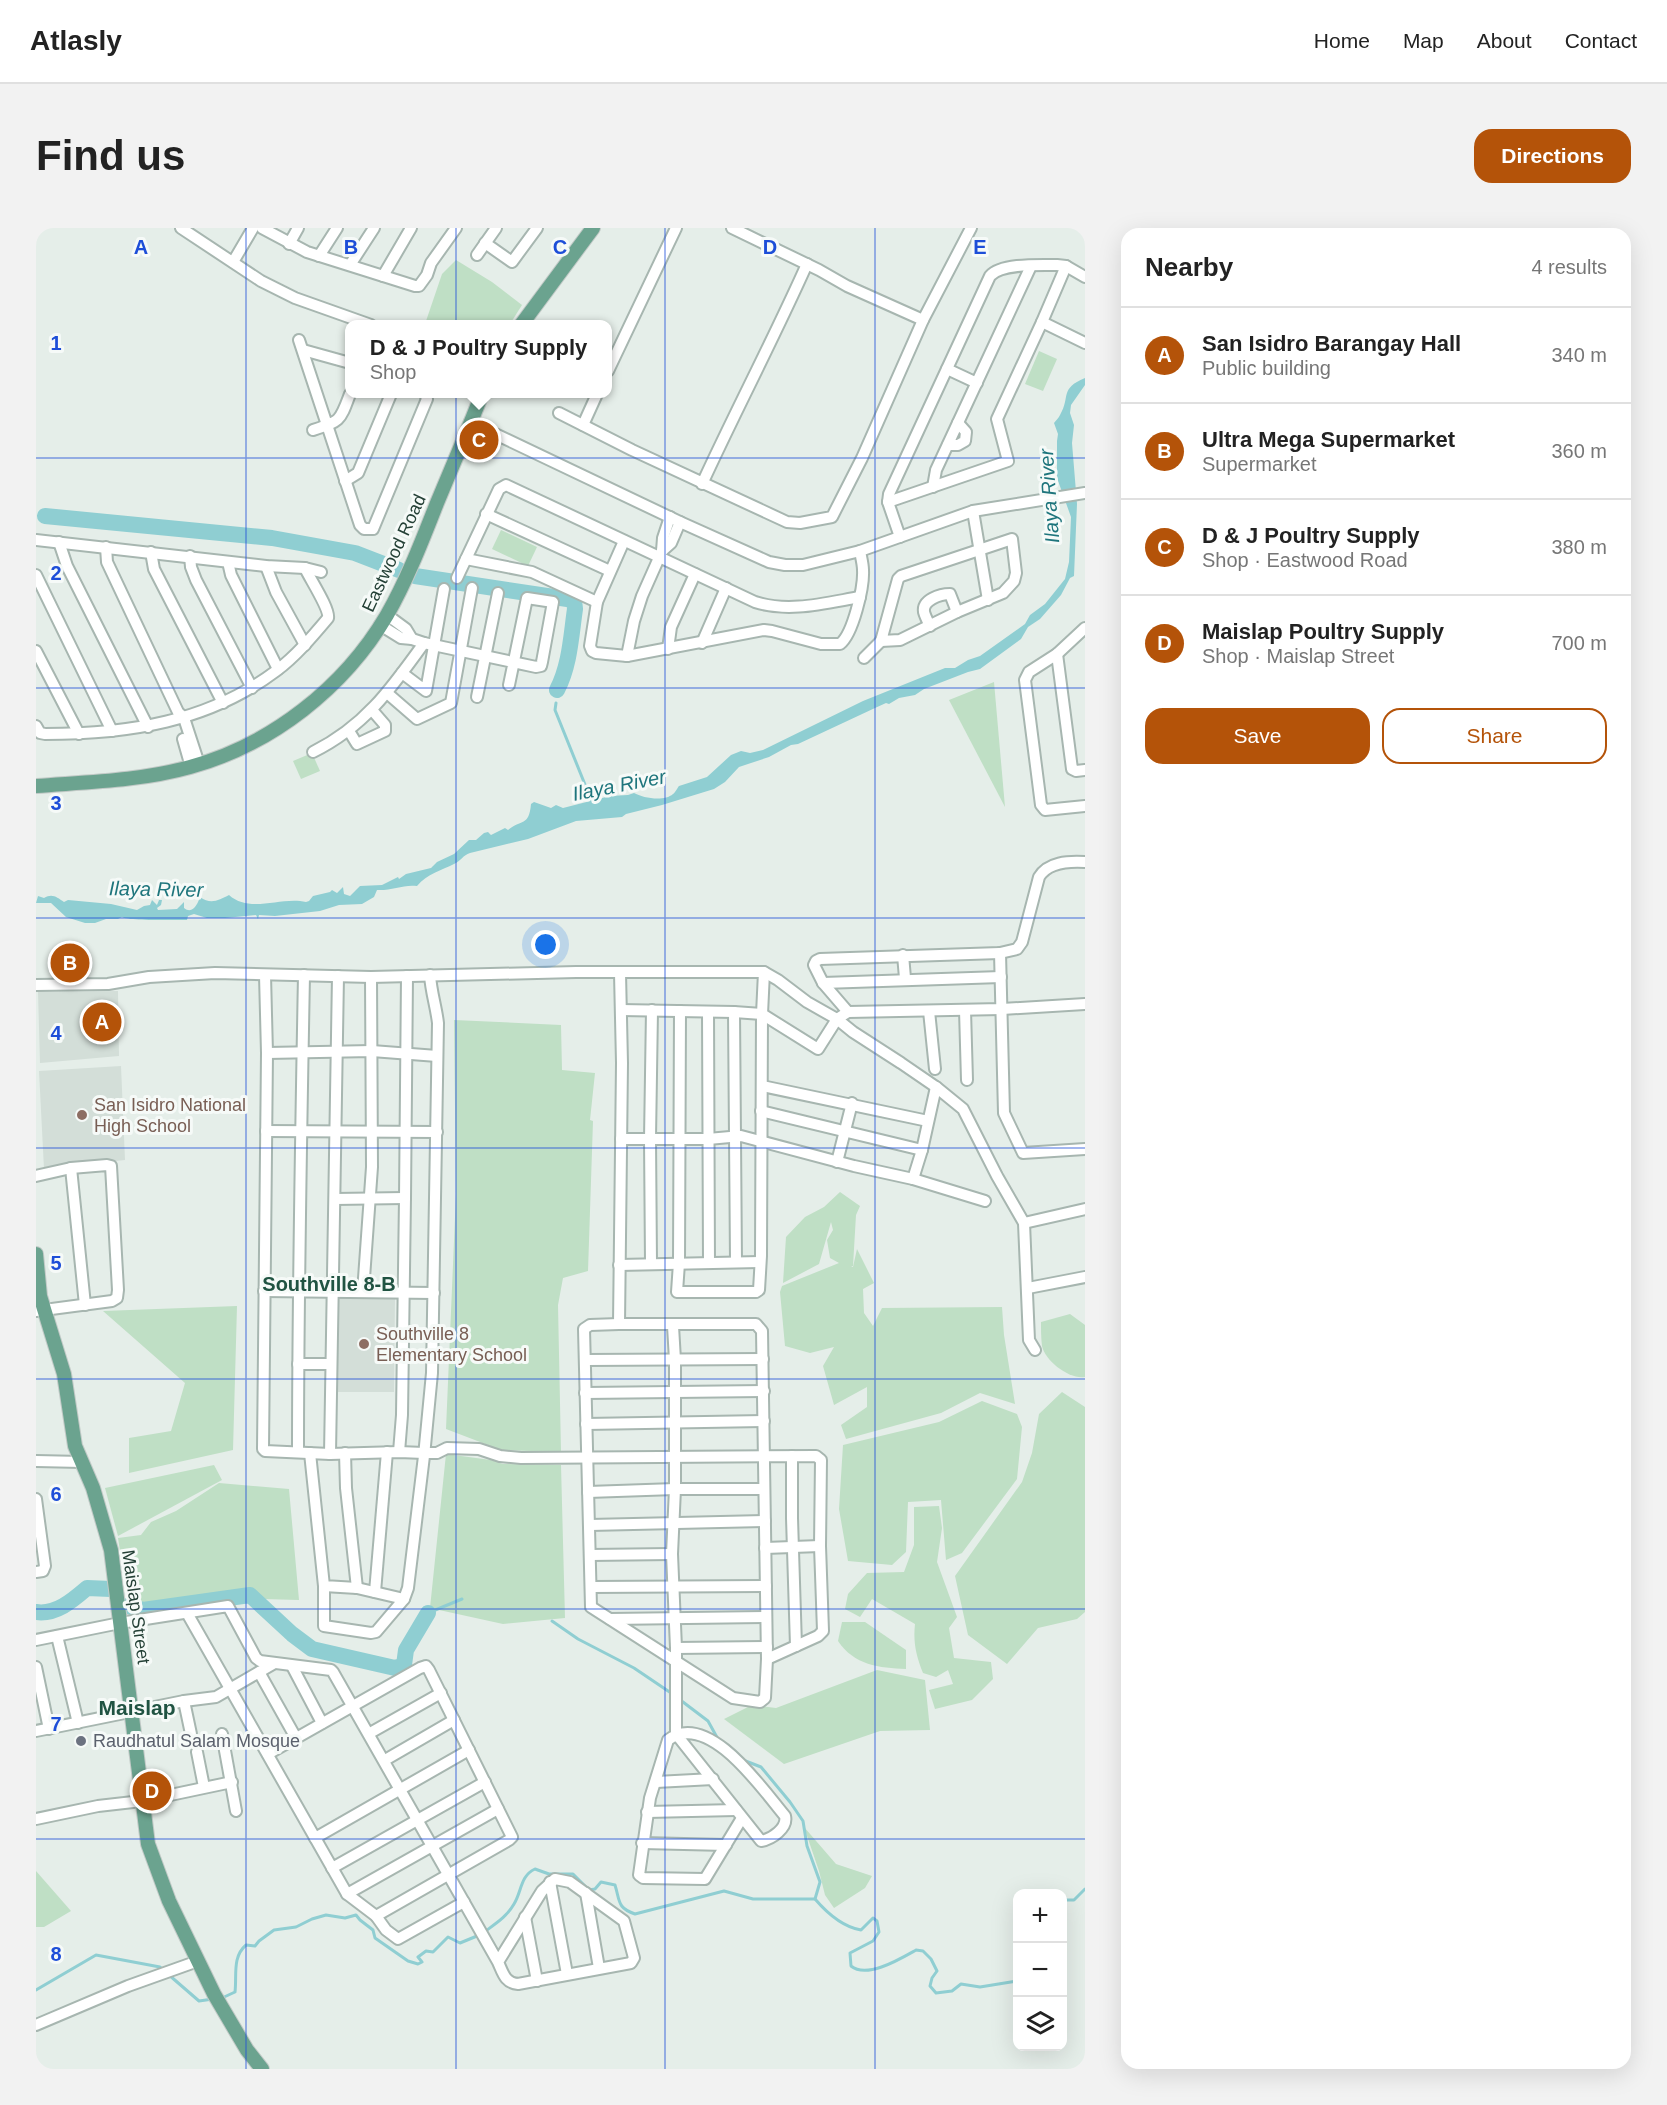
<!DOCTYPE html>
<html lang="en">
<head>
<meta charset="utf-8">
<style>
	:root { --surface:#fff; --page:#f2f2f2; --text:#222; --muted:#767676; --line:#e0e0e0; --accent:#b45309 }
	body { margin:0; font-family:Arial,sans-serif; background:var(--page); color:var(--text) }
	.controls { position:absolute; right:18px; bottom:18px; display:grid; overflow:hidden; border-radius:12px; box-shadow:0 6px 24px #0002 }
	.controls button { width:54px; height:54px; display:grid; place-items:center; padding:0; border:0; border-bottom:2px solid var(--line); background:var(--surface); color:var(--text); font:30px sans-serif }
	.you { position:absolute; left:510px; top:717px; width:21px; height:21px; margin:-15px; border:4px solid #fff; border-radius:50%; background:#1a73e8; box-shadow:0 0 0 9px #1a73e833 }
	.badge { display:grid; place-items:center; width:39px; height:39px; border-radius:50%; background:var(--accent); color:#fff; font-size:20px; font-weight:700 }
	.pin { position:absolute; translate:-50% -50%; border:3px solid #fff; box-shadow:0 2px 6px #0006 }
	.popup { position:absolute; left:309px; top:92px; width:267px; height:78px; box-sizing:border-box; display:grid; place-content:center; border-radius:12px; background:var(--surface); filter:drop-shadow(0 2px 4px #0005); font-size:20px; white-space:nowrap; color:var(--muted) }
	.popup b { font-size:22px; color:var(--text) }
	.popup::after { content:''; position:absolute; left:50%; top:100%; margin-left:-12px; border:12px solid transparent; border-top-color:var(--surface) }
	.list { margin:0; padding:0; list-style:none }
	h2 { display:flex; justify-content:space-between; align-items:center; height:78px; margin:0; padding:0 24px; font-size:26px }
	h2 small { font-size:20px; font-weight:400; color:var(--muted) }
	.list li { display:grid; grid-template-columns:39px 1fr auto; gap:18px; align-items:center; box-sizing:border-box; height:96px; padding:0 24px; border-top:2px solid var(--line) }
	.list b { display:block; font-size:22px; white-space:nowrap }
	.list p { margin:0; font-size:20px; white-space:nowrap; color:var(--muted) }
	.list em { font-size:20px; font-style:normal; color:var(--muted) }
	.actions { display:flex; gap:12px; padding:18px 24px }
	.actions a { flex:1; padding:14px 0; border:2px solid var(--accent); border-radius:18px; text-align:center; font-size:21px; color:var(--accent) }
	.actions .main { background:var(--accent); color:#fff }
	.icon { flex:none; width:33px; height:33px; fill:none; stroke:currentColor; stroke-width:2; stroke-linecap:round; stroke-linejoin:round }
	.map { position:relative; flex:none; width:1049px; height:1841px; overflow:hidden; border-radius:18px }
	header { display:flex; align-items:center; gap:36px; box-sizing:border-box; height:84px; padding:0 30px; background:var(--surface); border-bottom:2px solid var(--line) }
	header strong { font-size:28px }
	nav { display:flex; gap:33px; margin-inline-start:auto; font-size:21px }
	.intro { display:flex; align-items:center; justify-content:space-between; box-sizing:border-box; height:144px; padding:0 36px }
	h1 { margin:0; font-size:42px }
	.button { padding:15px 27px; border-radius:18px; background:var(--accent); color:#fff; font-size:21px; font-weight:700 }
	main { display:flex; gap:36px; padding:0 36px }
	aside { flex:1; background:var(--surface); border-radius:18px; box-shadow:0 6px 24px #0002 }
	.map>svg:first-child { display:block }
</style>
</head>
<body>
<header>
<strong>Atlasly</strong>
<nav><a>Home</a><a>Map</a><a>About</a><a>Contact</a></nav>
</header>
<div class="intro"><h1>Find us</h1><a class="button">Directions</a></div>
<main>
<div class="map">
<svg width="1049" height="1841" viewBox="0 0 1049 1841">
	<rect width="100%" height="100%" fill="#e5eee9"/>
	<g fill="#d3ded8">
		<polygon points="82,763 83,828 4,835 2,764"/>
		<polygon points="85,838 89,932 8,941 3,843"/>
		<polygon points="297,1068 359,1069 358,1164 297,1164"/>
	</g>
	<g fill="#bfdfc5">
		<polygon points="420,32 456,54 486,77 474,96 389,96 406,46"/>
		<polygon points="1003,123 1021,131 1007,163 989,156"/>
		<polygon points="465,302 501,319 492,338 456,321"/>
		<polygon points="958,454 969,579 913,472"/>
		<polygon points="276,525 284,543 265,551 257,533"/>
		<polygon points="418,792 525,797 526,842 559,845 554,892 557,893 552,1043 527,1050 522,1077 525,1224 465,1222 410,1201 420,966"/>
		<polygon points="804,964 824,978 820,987 817,1038 815,1039 817,1039 821,1021 838,1055 827,1061 828,1085 837,1098 846,1080 966,1079 968,1107 979,1176 944,1165 905,1185 810,1211 805,1197 831,1179 831,1159 798,1177 787,1138 798,1119 774,1125 749,1118 744,1064 746,1058 803,1035 794,1030 791,1012 797,1002 795,994 783,1036 747,1055 750,1009 769,989 788,979"/>
		<polygon points="201,1078 197,1222 93,1245 93,1210 135,1203 149,1155 67,1083"/>
		<path d="M1034 1086 1049 1097V1149C1034 1152 1009 1133 1006 1118 1005 1110 1005 1102 1005 1094Z"/>
		<polygon points="1026,1164 1049,1179 1049,1384 1041,1391 1002,1400 971,1436 932,1407 919,1348 986,1254 996,1225 1003,1186"/>
		<polygon points="946,1173 981,1186 986,1199 981,1251 926,1325 910,1332 905,1272 872,1274 870,1324 856,1337 812,1333 803,1281 807,1217 903,1194"/>
		<polygon points="410,1226 455,1232 467,1236 525,1237 529,1390 467,1396 394,1380"/>
		<polygon points="178,1237 186,1252 82,1308 69,1260"/>
		<polygon points="183,1255 253,1261 263,1372 185,1370 121,1382 92,1374 82,1310 105,1307 115,1294 140,1283"/>
		<path d="M903 1278 906 1300 901 1334 921 1389 913 1400 918 1430 955 1434 957 1451 936 1472 899 1481 893 1462 917 1456 912 1442 900 1449 887 1445C880 1428 877 1414 879 1396L836 1371 824 1389 809 1381 812 1366 831 1345 868 1344 878 1317V1279Z"/>
		<path d="M806 1394H829L870 1422V1441C843 1440 818 1437 802 1413Z"/>
		<polygon points="841,1442 889,1452 894,1502 844,1503 748,1536 688,1491 716,1477 740,1480"/>
		<polygon points="768,1599 800,1636 836,1648 829,1660 798,1680 789,1667 783,1643"/>
		<polygon points="0,1643 35,1683 8,1699 0,1699"/>
	</g>
	<path fill="#8fced2" d="M1049 150V157L1035 177 1034 185 1038 197 1036 215 1041 276 1038 348 1034 350 1025 367 1004 391 992 399 985 411 944 441 932 444 888 461 879 467 863 470 853 476 850 475 839 480 762 516 755 517 733 529 703 539 689 554 678 561 626 577 590 586 586 589 540 593 492 611 434 625C427 627 425 633 418 636 406 642 391 646 381 658 368 656 355 663 341 662L338 669 326 676 303 677 284 683 239 688 223 687 222 691 220 687 189 690H171L158 686 152 688 151 692C139 692 92 693 86 689L82 691H70L59 695H49L30 689 15 675H0L2 668 8 670C16 665 21 669 28 674L32 672 75 676 101 682 108 678 114 677 116 672 121 677 123 672H126L125 677 121 680 122 682 141 681 148 674V680C157 687 162 675 164 669 175 677 183 672 193 667 214 686 245 668 270 674L273 673 277 668 294 664 296 662 301 665 307 659 308 666 314 668 324 658 346 657 362 649 363 651 370 646 395 640 401 634 418 626 433 612H440L448 605 452 604 455 607 469 600 472 602C485 591 493 599 495 576L498 574 515 580 520 577 527 580 574 568 592 567 598 565C607 570 628 574 637 566 639 565 642 559 643 558L671 549 695 527 705 523 714 525 727 522 827 473 909 440H919L932 432 944 428 989 396 994 387 1009 376 1029 351 1033 334 1035 289 1021 250V213L1022 206 1018 195C1020 192 1023 190 1024 187 1035 168 1023 161 1049 150Z"/>
	<g fill="none" stroke-linecap="round" stroke-linejoin="round">
		<g stroke="#8fced2" stroke-width="3">
			<polyline points="520,475 519,482 556,574"/>
			<polyline points="392,1385 426,1371"/>
			<polyline points="516,1393 542,1411 598,1440 638,1467"/>
			<polyline points="643,1471 672,1493 683,1513"/>
			<polyline points="707,1532 725,1539 754,1574 767,1593 771,1618 784,1654 779,1671"/>
			<polyline points="1026,1672 1038,1672 1049,1661"/>
			<path d="M451 1702C462 1694 471 1688 478 1676 486 1663 484 1648 499 1641L513 1646H537L553 1662 559 1661 565 1654 579 1657C584 1673 581 1680 599 1686L688 1663 717 1671H779C791 1685 807 1699 825 1702L837 1690 841 1693 843 1704 837 1713 814 1725 815 1738C831 1751 864 1731 880 1722L887 1723 895 1731 901 1743 896 1750 894 1758 900 1765 916 1763 925 1756 944 1759 981 1753"/>
			<polyline points="133,1747 163,1773 177,1771"/>
			<polyline points="0,1762 60,1727 124,1739 128,1743"/>
			<path d="M186 1770 199 1764C201 1747 196 1729 210 1717L219 1718 223 1713 238 1702 260 1699 276 1691 290 1687 309 1690 320 1687 324 1692 337 1702 339 1710 372 1733 382 1736 386 1734 382 1729 390 1723 397 1724 412 1709 424 1715 441 1708"/>
		</g>
		<g stroke="#8fced2" stroke-width="16">
			<polyline points="9,288 236,310 319,325 363,342"/>
			<path d="M379 348 538 372 539 381C535 408 534 437 521 462"/>
			<polyline points="92,1378 107,1382 214,1367 256,1406 276,1421 359,1440 368,1437 370,1422 392,1385"/>
			<path d="M0 1384C20 1387 37 1372 51 1360L75 1361"/>
		</g>
		<defs>
			<g id="minor">
				<polyline points="145,0 225,53 259,70 335,97"/>
				<polyline points="226,0 271,24 379,58 383,58 391,47 395,35 420,0"/>
				<polyline points="696,0 783,42 811,58 887,92"/>
				<polyline points="449,15 476,34 501,0"/>
				<polyline points="253,16 262,0"/>
				<polyline points="441,27 460,0"/>
				<polyline points="283,28 301,0"/>
				<polyline points="197,34 217,0"/>
				<polyline points="314,37 338,0"/>
				<polyline points="347,48 375,0"/>
				<polyline points="1006,94 1030,38"/>
				<polyline points="263,112 324,297 328,301 337,301 391,171 389,166"/>
				<polyline points="267,122 314,135"/>
				<polyline points="911,141 941,155"/>
				<polyline points="572,143 640,0"/>
				<polyline points="523,185 596,222 751,294 764,295 796,289 826,230 887,92 935,0"/>
				<polyline points="434,194 644,294 733,334 749,337 767,337 824,323 937,283 1049,265"/>
				<polyline points="547,197 561,166"/>
				<path d="M277 202C305 193 304 193 314 166"/>
				<polyline points="912,217 922,217 929,213 930,204 922,195"/>
				<polyline points="309,253 322,245 355,166"/>
				<path d="M666 256C700 182 738 110 771 36"/>
				<polyline points="897,259 900,242 995,38"/>
				<polyline points="852,274 972,233 961,191 1006,94 1049,115"/>
				<polyline points="937,283 952,372"/>
				<polyline points="450,286 574,343"/>
				<path d="M864 309 852 274 853 266 954 48C965 35 1004 37 1021 37L1030 38 1049 49"/>
				<polygon points="976,311 980,345 978,353 967,365 921,384 864,412 845,413 862,351 865,348"/>
				<polyline points="0,312 230,338 269,340 285,344"/>
				<path d="M588 313 561 374 554 418 556 423 560 425 591 428 728 402 736 403 785 416H804C817 406 828 359 827 342 827 336 825 329 824 323"/>
				<polyline points="23,314 31,338 112,499"/>
				<polyline points="70,319 71,334 142,484 148,490 163,536"/>
				<polyline points="626,323 635,315 644,294"/>
				<polyline points="115,324 118,341 187,475"/>
				<polyline points="154,328 155,339 160,352 216,460"/>
				<polyline points="430,331 496,344 561,374"/>
				<polyline points="192,334 195,347 242,441"/>
				<polyline points="230,338 240,364 269,417"/>
				<polyline points="0,347 76,503"/>
				<path d="M421 350 463 261 470 257 719 374C753 385 789 375 824 369"/>
				<polyline points="351,387 370,401 376,411"/>
				<polyline points="344,397 365,410 376,411 388,415 500,439 505,438 506,434 517,374 491,370 473,457"/>
				<path d="M894 398C892 394 889 388 888 384 886 372 904 366 914 366L921 384"/>
				<polyline points="1049,400 1021,426 993,444 989,452 1005,577 1009,582 1049,578"/>
				<polyline points="666,415 690,360"/>
				<polyline points="632,421 635,399 659,346"/>
				<polyline points="0,423 43,506"/>
				<polyline points="1021,426 1036,541 1040,543 1049,542"/>
				<polyline points="591,428 598,393 606,368 626,323 627,310 634,289"/>
				<polyline points="828,430 845,413"/>
				<polyline points="366,445 390,463 408,361"/>
				<polyline points="351,465 381,491 415,475 436,360"/>
				<polyline points="441,469 462,365"/>
				<path d="M0 498 4 505 9 506C92 506 172 494 240 443 260 428 276 409 292 390 294 381 274 351 269 340"/>
				<polyline points="313,503 321,516 349,503 349,497 336,482"/>
				<polyline points="147,511 155,539"/>
				<path d="M277 524C328 499 355 461 388 415"/>
				<polyline points="964,725 968,885 987,925 1049,921"/>
				<polyline points="867,727 869,750"/>
				<polyline points="229,747 231,825 227,1221 229,1223 294,1226 363,1224 388,1225 401,1225 411,1220 443,1221 464,1228 485,1230 780,1228 785,1232 784,1318 787,1403 782,1408 731,1431"/>
				<polyline points="787,755 965,749"/>
				<polyline points="0,757 72,756 113,749 179,745 335,749 540,744 728,744 742,752 771,774 801,791 817,804 865,835 900,859 927,881 961,948 988,995 993,1112 999,1122"/>
				<polyline points="585,782 698,784 726,786 782,821 801,791 812,784 966,781 1049,776"/>
				<polyline points="929,782 931,852"/>
				<polyline points="644,783 643,1035 641,1064 720,1064 723,1062 725,1028 726,786 728,744"/>
				<polyline points="893,783 899,841"/>
				<polyline points="672,784 673,1035"/>
				<polyline points="698,784 700,1034"/>
				<path d="M812 784 787 755 778 737 780 733 784 731 964 725 981 721 986 714 1003 649C1012 634 1032 633 1049 634"/>
				<polyline points="231,825 336,823 401,828"/>
				<polyline points="726,858 892,893"/>
				<polyline points="725,883 886,922"/>
				<polyline points="230,903 401,904"/>
				<polyline points="585,911 672,911 705,908 818,938 877,951 949,973"/>
				<polyline points="801,934 816,875"/>
				<polyline points="35,940 49,1077"/>
				<polyline points="0,948 35,940 71,937 75,938 82,1062 81,1070 76,1073 0,1083"/>
				<polyline points="877,951 886,922 900,859"/>
				<polyline points="299,971 369,970"/>
				<polyline points="988,995 1049,981"/>
				<polyline points="615,1035 614,911 616,782"/>
				<polyline points="583,1037 724,1034"/>
				<polyline points="992,1060 1049,1049"/>
				<polyline points="228,1063 398,1065"/>
				<polyline points="327,1064 336,939 335,749"/>
				<polygon points="583,1096 720,1096 726,1103 731,1431 729,1470 724,1474 697,1470 555,1379 548,1101 554,1097"/>
				<polyline points="583,1096 586,835 584,745"/>
				<path d="M637 1098 639 1132V1261L636 1326 640 1420V1506L725 1613C736 1611 752 1600 749 1588 727 1562 672 1481 632 1512L614 1570 603 1647 607 1650 669 1651 706 1590"/>
				<polyline points="549,1132 727,1131"/>
				<polyline points="262,1136 295,1136"/>
				<polyline points="549,1165 728,1163"/>
				<polyline points="550,1196 728,1193"/>
				<path d="M262 1224C262 1065 265 906 268 747"/>
				<polyline points="363,1224 366,1187 369,970 371,748"/>
				<polyline points="274,1225 288,1358 321,1360 368,1371"/>
				<polyline points="309,1225 310,1260 321,1360"/>
				<polyline points="294,1226 302,748"/>
				<polyline points="756,1228 756,1290 760,1418"/>
				<polyline points="0,1233 46,1234"/>
				<polyline points="552,1264 639,1261 728,1261"/>
				<polyline points="0,1271 9,1338 7,1343 0,1344"/>
				<polyline points="554,1297 729,1293"/>
				<polyline points="729,1320 784,1318"/>
				<polyline points="554,1327 636,1326"/>
				<path d="M288 1358V1398L335 1405 340 1404 368 1371 372 1360 388 1228 396 1145 402 795C400 778 395 764 394 747"/>
				<polyline points="555,1359 730,1358"/>
				<polyline points="339,1364 351,1224"/>
				<polyline points="151,1385 311,1666 340,1688 350,1702 362,1711 428,1674"/>
				<polyline points="574,1391 730,1389"/>
				<polyline points="21,1408 42,1495"/>
				<path d="M0 1412 84 1395 192 1378 220 1430 224 1433 295 1442 297 1444 462 1734C467 1745 469 1755 482 1756L595 1735 598 1730 588 1693 534 1654 519 1651 506 1663 462 1734"/>
				<polyline points="640,1420 731,1419"/>
				<polyline points="256,1438 286,1495"/>
				<polyline points="0,1439 13,1501"/>
				<polyline points="223,1444 260,1510"/>
				<polyline points="148,1473 155,1506"/>
				<polyline points="0,1503 148,1473 180,1469 237,1436"/>
				<polyline points="334,1505 405,1465"/>
				<polyline points="186,1506 200,1583"/>
				<polyline points="161,1524 168,1559"/>
				<polyline points="232,1526 384,1440 390,1438 393,1442 476,1609 473,1612 340,1688"/>
				<polyline points="349,1532 418,1492"/>
				<polyline points="620,1554 677,1551"/>
				<polyline points="611,1584 700,1582"/>
				<polyline points="0,1591 62,1578 106,1573 196,1554"/>
				<polyline points="279,1610 433,1522"/>
				<polyline points="606,1615 690,1617"/>
				<polyline points="296,1640 449,1554"/>
				<polyline points="514,1654 531,1746"/>
				<polyline points="550,1665 563,1740"/>
				<polyline points="311,1666 462,1581"/>
				<polyline points="489,1689 501,1753"/>
				<polyline points="0,1797 92,1758 162,1733"/>
			</g>
			<g id="major">
				<polyline points="485,97 557,0"/>
				<path d="M0 558C51 554 104 553 154 539 235 517 308 460 351 387 371 352 386 313 401 275 416 239 432 202 446 166"/>
				<polyline points="0,1026 4,1068 28,1146 39,1218 57,1260 75,1322 112,1616 133,1673 178,1766 211,1822 226,1841"/>
			</g>
		</defs>
		<use href="#minor" stroke="#a7b6b0" stroke-width="14"/>
		<use href="#major" stroke="#c2cac7" stroke-width="16"/>
		<use href="#minor" stroke="#fff" stroke-width="10"/>
		<use href="#major" stroke="#6ba38f" stroke-width="14"/>
	</g>
	<path fill="none" stroke="#1d4ed8" stroke-width="1.5" stroke-opacity="0.55" d="M210 0V1841M420 0V1841M629 0V1841M839 0V1841M0 230H1049M0 460H1049M0 690H1049M0 920H1049M0 1151H1049M0 1381H1049M0 1611H1049"/>
	<g fill="#8d6e63" stroke="#f6faf8" stroke-width="2">
		<circle cx="46" cy="887" r="6"/>
		<circle cx="328" cy="1116" r="6"/>
	</g>
	<circle fill="#6b7280" stroke="#f6faf8" stroke-width="2" cx="45" cy="1513" r="6"/>
	<g text-anchor="middle" dominant-baseline="central" stroke-width="6" stroke-linejoin="round" paint-order="stroke">
		<g font-size="18" fill="#244036" stroke="#f6faf8">
			<text transform="translate(358 325) rotate(-65)">Eastwood Road</text>
			<text transform="translate(100 1379) rotate(82)">Maislap Street</text>
		</g>
		<g font-size="18" fill="#785e54" stroke="#f6faf8" text-anchor="start">
			<text x="58" y="877">San Isidro National<tspan x="58" dy="21">High School</tspan></text>
			<text x="340" y="1106">Southville 8<tspan x="340" dy="21">Elementary School</tspan></text>
		</g>
		<g font-size="18" fill="#5b616d" stroke="#f6faf8" text-anchor="start">
			<text x="57" y="1513">Raudhatul Salam Mosque</text>
		</g>
		<g font-size="20" font-style="italic" fill="#1e757c" stroke="#f6faf8">
			<text transform="translate(1013 268) rotate(-94)">Ilaya River</text>
			<text transform="translate(583 557) rotate(-11)">Ilaya River</text>
			<text transform="translate(120 661) rotate(1)">Ilaya River</text>
		</g>
		<g font-size="20" font-weight="bold" fill="#205342" stroke="#f6faf8">
			<text x="293" y="1056">Southville 8-B</text>
		</g>
		<g font-size="21" font-weight="bold" fill="#205342" stroke="#f6faf8">
			<text x="101" y="1479">Maislap</text>
		</g>
	</g>
	<g font-size="20" text-anchor="middle" font-weight="bold" fill="#1d4ed8" stroke="#f6faf8" stroke-width="6" stroke-linejoin="round" paint-order="stroke">
		<text x="105" y="26">A</text>
		<text x="315" y="26">B</text>
		<text x="524" y="26">C</text>
		<text x="734" y="26">D</text>
		<text x="944" y="26">E</text>
		<text x="20" y="122">1</text>
		<text x="20" y="352">2</text>
		<text x="20" y="582">3</text>
		<text x="20" y="812">4</text>
		<text x="20" y="1042">5</text>
		<text x="20" y="1273">6</text>
		<text x="20" y="1503">7</text>
		<text x="20" y="1733">8</text>
	</g>
</svg>
<div class="controls">
<button>+</button>
<button>−</button>
<button><svg class="icon" aria-label="layers" viewBox="0 0 24 24"><path d="M12 4l9 5-9 5-9-5zM3 14l9 5 9-5"/></svg></button>
</div>
<div class="you"></div>
<div class="pin badge" style="left:66px;top:794px">A</div>
<div class="pin badge" style="left:34px;top:735px">B</div>
<div class="pin badge" style="left:443px;top:212px">C</div>
<div class="popup"><b>D &amp; J Poultry Supply</b>Shop</div>
<div class="pin badge" style="left:116px;top:1563px">D</div>
</div>
<aside>
<h2>Nearby<small>4 results</small></h2>
<ul class="list">
<li><span class="badge">A</span><div><b>San Isidro Barangay Hall</b><p>Public building</p></div><em>340 m</em></li>
<li><span class="badge">B</span><div><b>Ultra Mega Supermarket</b><p>Supermarket</p></div><em>360 m</em></li>
<li><span class="badge">C</span><div><b>D &amp; J Poultry Supply</b><p>Shop · Eastwood Road</p></div><em>380 m</em></li>
<li><span class="badge">D</span><div><b>Maislap Poultry Supply</b><p>Shop · Maislap Street</p></div><em>700 m</em></li>
</ul>
<div class="actions"><a class="main">Save</a><a>Share</a></div>
</aside>
</main>
</body>
</html>
